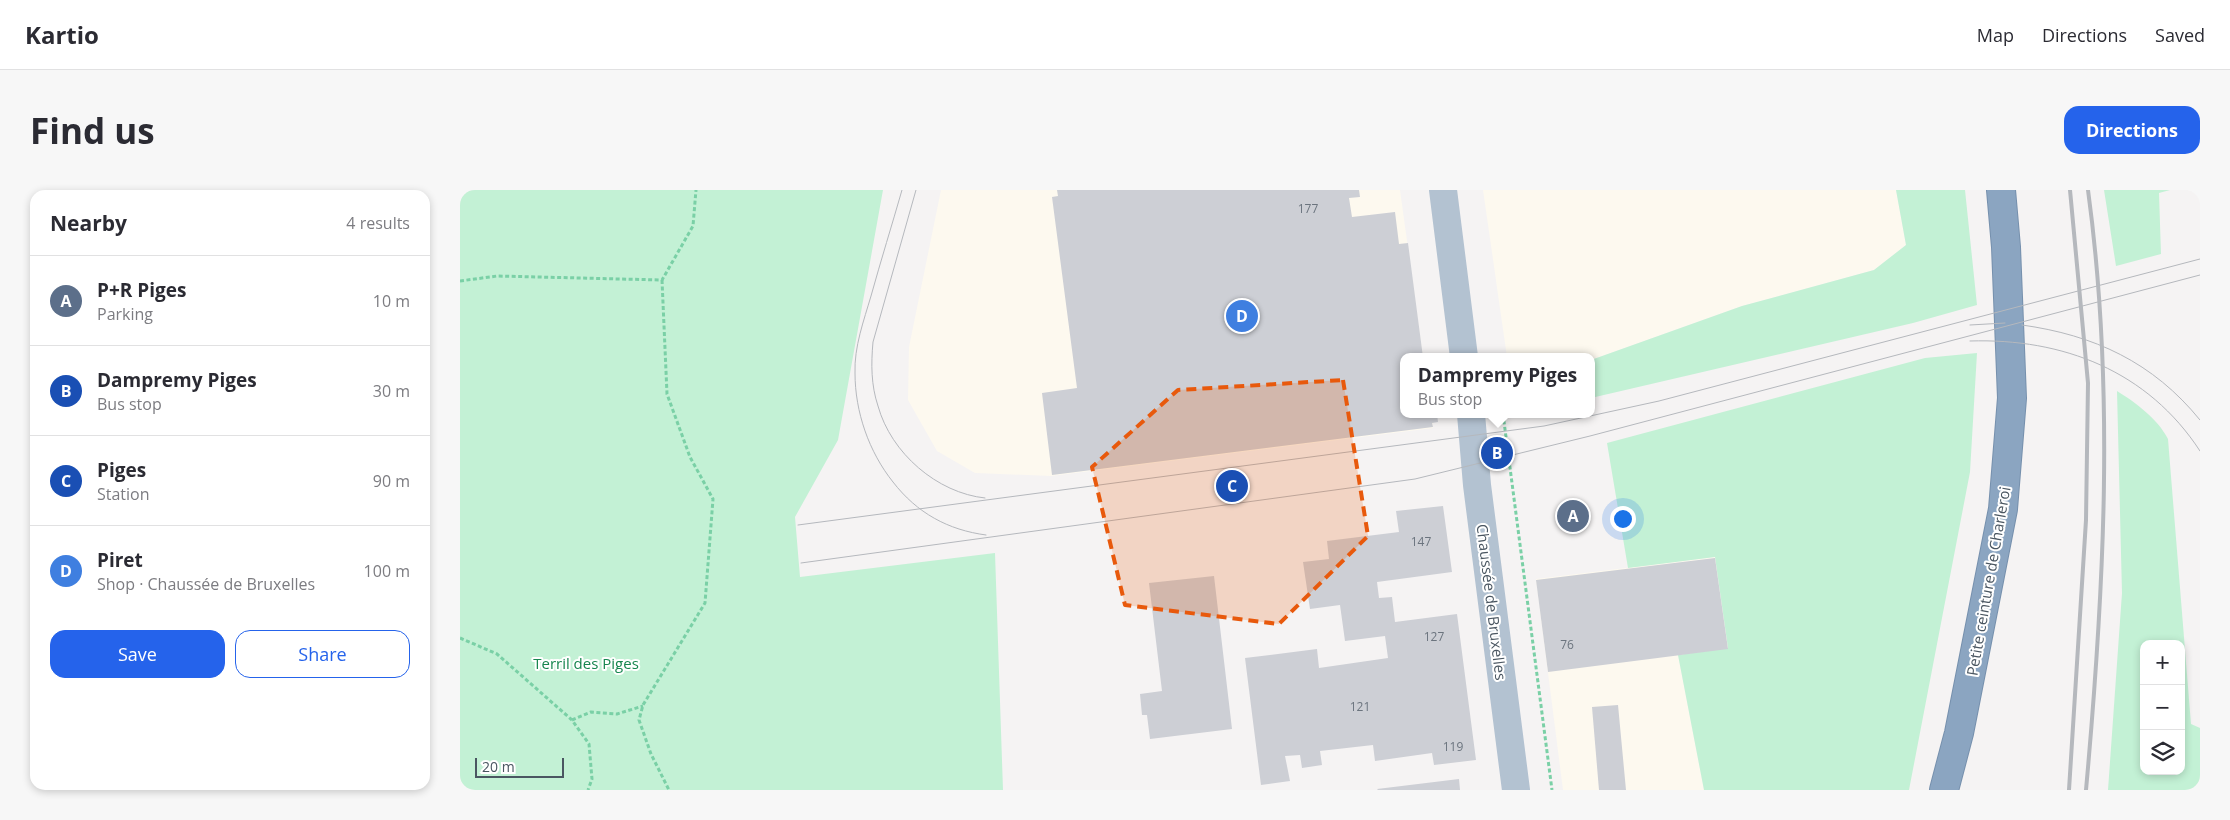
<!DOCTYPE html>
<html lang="en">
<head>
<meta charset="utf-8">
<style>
	:root { --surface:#fff; --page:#f7f7f7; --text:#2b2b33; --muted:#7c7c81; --line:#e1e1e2; --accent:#2563eb }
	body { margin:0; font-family:"Open Sans",sans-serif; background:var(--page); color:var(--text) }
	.controls { position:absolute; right:15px; bottom:15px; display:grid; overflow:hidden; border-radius:10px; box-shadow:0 2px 8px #0003 }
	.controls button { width:45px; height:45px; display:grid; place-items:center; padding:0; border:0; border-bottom:1px solid var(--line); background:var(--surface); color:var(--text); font:25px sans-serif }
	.scale { position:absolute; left:15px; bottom:12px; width:89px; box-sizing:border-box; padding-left:5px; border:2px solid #4a5661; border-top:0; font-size:14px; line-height:18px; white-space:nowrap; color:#4a5661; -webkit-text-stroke:4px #fff; paint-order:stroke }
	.you { position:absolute; left:1162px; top:328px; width:18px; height:18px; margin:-12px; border:4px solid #fff; border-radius:50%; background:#1a73e8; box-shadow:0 0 0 8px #1a73e833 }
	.badge { display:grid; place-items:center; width:32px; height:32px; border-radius:50%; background:var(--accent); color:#fff; font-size:16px; font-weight:700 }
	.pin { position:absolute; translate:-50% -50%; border:2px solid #fff; box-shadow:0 1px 5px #0006 }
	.popup { position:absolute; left:940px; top:163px; width:195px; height:65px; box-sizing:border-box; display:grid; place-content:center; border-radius:10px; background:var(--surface); filter:drop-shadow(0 1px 4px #0005); font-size:16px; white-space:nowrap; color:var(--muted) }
	.popup b { font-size:19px; color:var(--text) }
	.popup::after { content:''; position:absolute; left:50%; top:100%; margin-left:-10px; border:10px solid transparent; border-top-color:var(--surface) }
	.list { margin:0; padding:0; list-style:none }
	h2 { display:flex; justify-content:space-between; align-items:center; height:65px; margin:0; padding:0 20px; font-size:21px }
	h2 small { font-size:16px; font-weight:400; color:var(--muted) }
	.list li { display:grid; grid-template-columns:32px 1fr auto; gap:15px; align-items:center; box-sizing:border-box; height:90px; padding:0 20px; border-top:1px solid var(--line) }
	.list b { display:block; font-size:19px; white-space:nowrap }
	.list p { margin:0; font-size:16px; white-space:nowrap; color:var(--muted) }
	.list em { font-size:16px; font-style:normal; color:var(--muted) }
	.actions { display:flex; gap:10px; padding:15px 20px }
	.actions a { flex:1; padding:11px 0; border:1px solid var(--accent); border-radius:15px; text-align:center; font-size:18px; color:var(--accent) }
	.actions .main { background:var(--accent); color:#fff }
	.icon { flex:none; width:28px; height:28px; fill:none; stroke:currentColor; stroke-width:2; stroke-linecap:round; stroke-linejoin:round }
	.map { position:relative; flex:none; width:1740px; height:600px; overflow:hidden; border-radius:15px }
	header { display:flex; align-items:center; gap:30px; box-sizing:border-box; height:70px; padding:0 25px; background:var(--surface); border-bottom:1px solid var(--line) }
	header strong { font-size:24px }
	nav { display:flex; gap:28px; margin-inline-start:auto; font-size:18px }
	.intro { display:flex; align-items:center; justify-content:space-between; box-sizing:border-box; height:120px; padding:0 30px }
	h1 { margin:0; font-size:35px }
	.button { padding:12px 22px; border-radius:15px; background:var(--accent); color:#fff; font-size:18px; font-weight:700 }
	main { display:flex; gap:30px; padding:0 30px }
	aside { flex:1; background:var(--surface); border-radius:15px; box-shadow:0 2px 8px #0003 }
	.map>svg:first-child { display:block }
</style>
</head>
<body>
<header>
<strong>Kartio</strong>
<nav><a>Map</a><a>Directions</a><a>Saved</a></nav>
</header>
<div class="intro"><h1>Find us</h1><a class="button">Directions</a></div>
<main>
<aside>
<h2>Nearby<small>4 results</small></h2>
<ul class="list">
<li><span class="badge" style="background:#5c6f8a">A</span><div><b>P+R Piges</b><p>Parking</p></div><em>10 m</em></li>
<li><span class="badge" style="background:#1a4fb4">B</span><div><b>Dampremy Piges</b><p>Bus stop</p></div><em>30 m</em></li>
<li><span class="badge" style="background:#1a4fb4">C</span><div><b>Piges</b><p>Station</p></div><em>90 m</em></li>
<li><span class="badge" style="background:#3f7fe0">D</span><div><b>Piret</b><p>Shop · Chaussée de Bruxelles</p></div><em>100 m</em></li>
</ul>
<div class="actions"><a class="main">Save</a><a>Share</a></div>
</aside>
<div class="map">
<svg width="1740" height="600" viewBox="0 0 1740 600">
	<rect width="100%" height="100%" fill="#f5f3f3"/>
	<g fill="#fdf9ef">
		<polygon points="481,0 940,0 963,167 943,167 943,224 971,224 973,238 591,286 515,283 477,261 448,210 449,157"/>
		<polygon points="1023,0 1436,0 1446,55 1414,80 1282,116 1131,170 1131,167 1047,167"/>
		<polygon points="1255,367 1268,458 1218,465 1244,600 1103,600 1076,389"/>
	</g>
	<g fill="#c3f1d5" fill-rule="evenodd">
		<polygon points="0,0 423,0 378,250 335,327 340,387 535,363 543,600 0,600"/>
		<polygon points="1436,0 1505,0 1517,115 1453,133 1131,208 1131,170 1282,116 1414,80 1446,55"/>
		<polygon points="1644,0 1710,0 1699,3 1701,64 1656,76"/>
		<polygon points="1517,163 1510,282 1449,600 1244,600 1218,465 1268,458 1255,367 1168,378 1147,253 1465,168"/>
		<path d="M1657 201C1675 212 1698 229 1708 249L1731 534 1740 538V600H1648L1662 403ZM1684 454H1721V581H1684Z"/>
	</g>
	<g fill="#cdcfd5">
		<polygon points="597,0 899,0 900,7 889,8 892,27 935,22 939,54 948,53 963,167 943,167 943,224 977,224 978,232 972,233 973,237 592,285 582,203 617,198 592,7 598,6"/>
		<polygon points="983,316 992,382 917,392 919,408 932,407 935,432 997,424 1016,570 974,575 972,563 915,571 913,555 860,561 862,575 842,578 840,565 825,566 830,591 801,595 785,468 857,459 859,478 928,468 925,446 885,451 880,415 850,419 843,372 869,369 867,351 939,342 936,321"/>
		<polygon points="1255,368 1268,459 1088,482 1076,390"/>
		<polygon points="754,386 772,539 690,549 687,525 682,525 680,504 702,501 689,393"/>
		<polygon points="1158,515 1166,600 1139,600 1132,517"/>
		<polygon points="999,589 1000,600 918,600 917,599"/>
	</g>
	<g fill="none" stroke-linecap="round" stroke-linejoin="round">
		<defs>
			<polyline id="highway" points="1484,600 1499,543 1543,319 1552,208 1546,57 1541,0"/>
		</defs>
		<use href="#highway" stroke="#7690ad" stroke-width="30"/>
		<g stroke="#7ad0a6" stroke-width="3" stroke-dasharray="4 2.5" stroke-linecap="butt">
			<polyline points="202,90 207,204 230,267 253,309 245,413 183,515 179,530 191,564 209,600"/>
			<polyline points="0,91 37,86 202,90 233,36 236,0"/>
			<polyline points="1043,224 1092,600"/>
			<polyline points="0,448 37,464 112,530 129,554 132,589 128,600"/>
			<polyline points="112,530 131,522 157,524 183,516"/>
		</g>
		<g stroke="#b3c2d1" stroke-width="28">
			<polyline points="983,0 1004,167"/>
			<polyline points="1011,224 1017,295 1056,600"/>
		</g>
		<use href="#highway" stroke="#8ba5c1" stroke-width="28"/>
		<g stroke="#b5b8bd" stroke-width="1">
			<path d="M442 0C432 35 421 70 411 106 404 130 394 157 395 183 395 222 409 262 433 292 457 323 488 340 526 345"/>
			<path d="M456 0 413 152C411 174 411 195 418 216 431 263 477 303 525 308"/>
			<polyline points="1510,135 1545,133"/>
			<path d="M1562 135C1634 145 1693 172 1740 230"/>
			<path d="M1510 151C1603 148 1688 181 1740 261"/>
			<polyline points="338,335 1084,236 1199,211 1740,69"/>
			<polyline points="341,373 955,289 1130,246 1740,85"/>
		</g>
		<g stroke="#b5b8bd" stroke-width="4">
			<polyline points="1609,600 1626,330 1628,193 1610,0"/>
			<path d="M1626 600C1644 401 1655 198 1628 0"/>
		</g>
	</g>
	<path fill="#e8590c" fill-opacity="0.2" stroke="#e8590c" stroke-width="4" stroke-dasharray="10 6" stroke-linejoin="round" d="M883 190 908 346 819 434 665 415 632 277 718 200Z"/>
	<g text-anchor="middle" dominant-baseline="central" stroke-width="4" stroke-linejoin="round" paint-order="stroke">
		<g font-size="12" fill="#6b747e">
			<text x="848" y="18">177</text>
			<text x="961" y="351">147</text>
			<text x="974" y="446">127</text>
			<text x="1107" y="454">76</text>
			<text x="900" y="516">121</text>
			<text x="993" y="556">119</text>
		</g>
		<g font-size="15" fill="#4a5661" stroke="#fff">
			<text transform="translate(1528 391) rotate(-80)">Petite ceinture de Charleroi</text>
			<text transform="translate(1032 412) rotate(83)">Chaussée de Bruxelles</text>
		</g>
		<g font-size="15" fill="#17864f" stroke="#fff">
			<text x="126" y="473">Terril des Piges</text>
		</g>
	</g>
</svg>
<div class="controls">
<button>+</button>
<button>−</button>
<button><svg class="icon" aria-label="layers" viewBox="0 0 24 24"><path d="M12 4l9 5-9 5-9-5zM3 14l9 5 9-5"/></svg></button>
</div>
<div class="scale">20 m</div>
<div class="you"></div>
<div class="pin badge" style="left:1113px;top:326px;background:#5c6f8a">A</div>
<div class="pin badge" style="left:1037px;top:263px;background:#1a4fb4">B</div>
<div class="popup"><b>Dampremy Piges</b>Bus stop</div>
<div class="pin badge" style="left:772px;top:296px;background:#1a4fb4">C</div>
<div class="pin badge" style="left:782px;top:126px;background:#3f7fe0">D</div>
</div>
</main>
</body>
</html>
